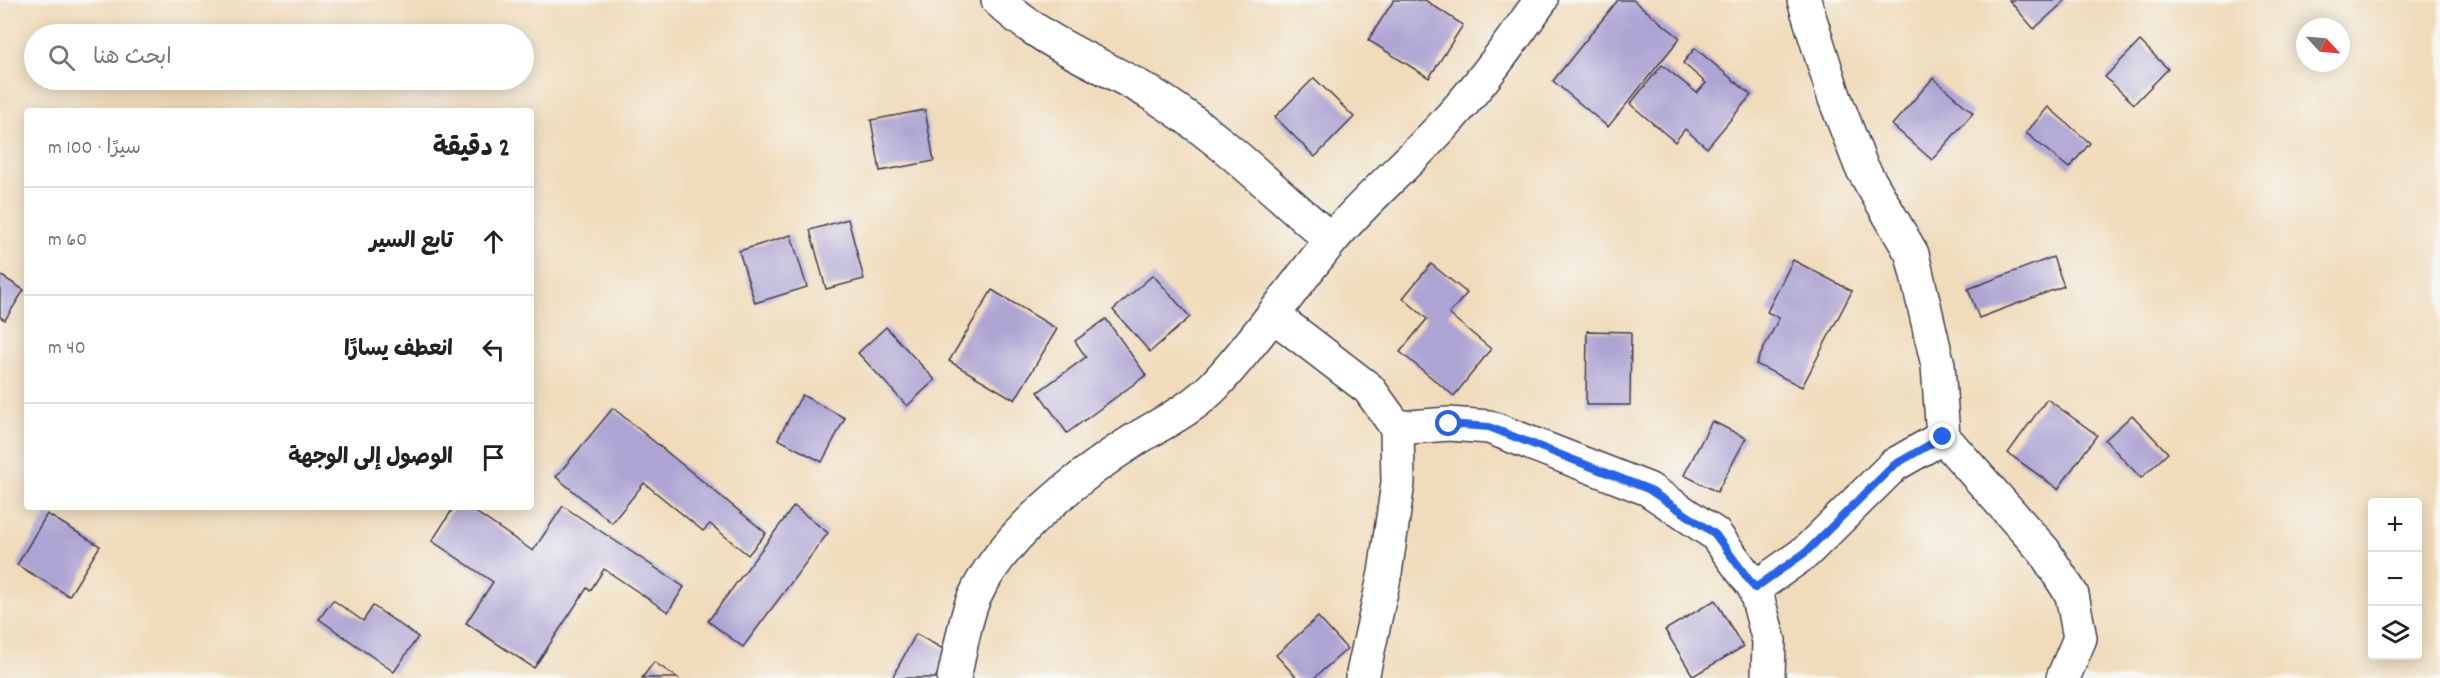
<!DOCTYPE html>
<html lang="ar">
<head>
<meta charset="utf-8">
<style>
	:root { --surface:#fff; --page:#f2f2f2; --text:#222; --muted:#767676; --line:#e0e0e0 }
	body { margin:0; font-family:Dekko,"Playpen Sans Arabic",sans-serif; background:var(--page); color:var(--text); direction:rtl }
	.controls { position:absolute; right:18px; bottom:18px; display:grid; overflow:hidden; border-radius:6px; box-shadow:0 3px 15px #0003 }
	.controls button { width:54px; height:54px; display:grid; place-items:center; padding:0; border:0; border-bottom:2px solid var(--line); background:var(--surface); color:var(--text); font:30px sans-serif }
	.compass { position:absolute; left:2296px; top:18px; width:54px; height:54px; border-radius:50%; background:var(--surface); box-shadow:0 3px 15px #0003; rotate:116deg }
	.stop { position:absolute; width:18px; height:18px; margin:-14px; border:4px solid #2563eb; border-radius:50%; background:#fff }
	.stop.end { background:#2563eb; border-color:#fff; box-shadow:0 2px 6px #0008 }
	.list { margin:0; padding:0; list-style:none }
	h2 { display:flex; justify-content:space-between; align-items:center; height:78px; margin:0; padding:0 24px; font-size:26px }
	h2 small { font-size:20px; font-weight:400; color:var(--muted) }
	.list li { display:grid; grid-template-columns:39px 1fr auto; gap:18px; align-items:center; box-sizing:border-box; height:108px; padding:0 24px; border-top:2px solid var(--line) }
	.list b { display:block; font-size:22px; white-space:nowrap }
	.list em { font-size:20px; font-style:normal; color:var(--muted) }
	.icon { flex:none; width:33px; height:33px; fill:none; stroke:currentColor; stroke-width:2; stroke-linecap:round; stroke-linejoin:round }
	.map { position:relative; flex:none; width:2440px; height:678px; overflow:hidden; direction:ltr }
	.search { position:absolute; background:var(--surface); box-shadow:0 3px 15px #0003; left:24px; top:24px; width:510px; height:66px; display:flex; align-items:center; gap:15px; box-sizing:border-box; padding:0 21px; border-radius:33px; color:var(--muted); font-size:22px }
	.panel { position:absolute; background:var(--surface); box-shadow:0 3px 15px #0003; left:24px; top:108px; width:510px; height:402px; border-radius:6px; direction:rtl }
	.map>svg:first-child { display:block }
</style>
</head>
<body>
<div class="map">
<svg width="2440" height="678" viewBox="0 0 2440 678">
	<rect width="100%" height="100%" fill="#f6f6f2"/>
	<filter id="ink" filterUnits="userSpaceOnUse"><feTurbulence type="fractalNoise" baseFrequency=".0167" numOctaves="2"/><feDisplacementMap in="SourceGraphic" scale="12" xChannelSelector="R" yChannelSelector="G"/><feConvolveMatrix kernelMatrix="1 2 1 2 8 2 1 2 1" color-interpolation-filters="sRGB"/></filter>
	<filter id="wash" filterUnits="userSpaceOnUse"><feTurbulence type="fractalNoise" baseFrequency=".008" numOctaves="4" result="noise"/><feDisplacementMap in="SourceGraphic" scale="24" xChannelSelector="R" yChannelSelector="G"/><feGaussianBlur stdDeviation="1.35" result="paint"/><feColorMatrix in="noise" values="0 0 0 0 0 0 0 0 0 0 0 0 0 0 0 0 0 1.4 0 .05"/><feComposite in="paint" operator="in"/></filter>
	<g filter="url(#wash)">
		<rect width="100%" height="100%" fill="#f0dbba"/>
		<g id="blocks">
			<g fill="#aea4d3">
				<polygon points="1394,0 1425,0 1463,25 1429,78 1368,40"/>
				<polygon points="1618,0 1633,0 1680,38 1608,127 1553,81"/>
				<polygon points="2009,0 2066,0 2034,29"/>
				<polygon points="2140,41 2168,69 2134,104 2105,77"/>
				<polygon points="1695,48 1751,95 1707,148 1685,129 1675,142 1630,104 1662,65 1697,93 1706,83 1683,63"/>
				<polygon points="1314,78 1354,117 1315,157 1275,117"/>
				<polygon points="1933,78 1973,113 1932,160 1892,125"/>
				<polygon points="2048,107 2090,143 2069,168 2026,133"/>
				<polygon points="925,110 934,161 880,171 871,120"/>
				<polygon points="848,219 864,279 826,289 810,230"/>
				<polygon points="791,235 807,287 755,303 739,251"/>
				<polygon points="2053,257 2064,286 1979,318 1968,289"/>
				<polygon points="1793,260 1852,291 1802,387 1756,364 1779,318 1767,312"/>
				<polygon points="1431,264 1467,293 1449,314 1491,349 1454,396 1400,352 1427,319 1403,298"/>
				<polygon points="0,275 24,290 5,320 0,317"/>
				<polygon points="1153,275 1190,317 1150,352 1113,310"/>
				<polygon points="992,290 1057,329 1015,400 949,361"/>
				<polygon points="1106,319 1146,375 1067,433 1038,392 1086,357 1075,341"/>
				<polygon points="886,327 935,380 907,406 858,353"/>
				<polygon points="1587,331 1631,332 1630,405 1586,405"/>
				<polygon points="802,395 845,418 822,462 778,439"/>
				<polygon points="2047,399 2097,435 2058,489 2008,453"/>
				<polygon points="613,408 766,533 748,555 710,524 703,531 644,483 612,523 556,477"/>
				<polygon points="2132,415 2168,453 2141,478 2105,440"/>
				<polygon points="1712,421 1746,438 1717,492 1684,475"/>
				<polygon points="563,506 684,587 668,612 604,569 590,591 587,588 534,668 466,623 493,582 432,541 454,507 468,507 533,551"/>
				<polygon points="794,506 828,533 743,647 708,621"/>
				<polygon points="47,514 100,546 69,596 17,565"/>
				<polygon points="333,600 363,621 373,606 418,637 394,672 319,619"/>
				<polygon points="1715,600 1743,647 1693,676 1665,630"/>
				<polygon points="1318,617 1347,649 1314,678 1297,678 1276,655"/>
				<polygon points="916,634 949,652 935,678 892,678"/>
				<polygon points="654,662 678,678 642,678"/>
			</g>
		</g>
	</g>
	<g filter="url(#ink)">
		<use href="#blocks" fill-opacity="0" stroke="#413e4e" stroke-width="1.5"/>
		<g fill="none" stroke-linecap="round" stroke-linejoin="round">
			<defs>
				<g id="minor">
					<path d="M998 0C1042 43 1098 62 1150 93 1215 132 1274 191 1331 240"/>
					<polyline points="1804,0 1834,96 1861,166 1912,254 1938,365 1943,437 2044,551 2072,595 2080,638 2063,678"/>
					<polyline points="1274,316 1369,389 1397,428 1398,483 1385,573 1362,678"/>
					<polyline points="1397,428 1449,424 1489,427 1648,489 1715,534 1755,588 1806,552 1894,465 1943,437"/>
					<polyline points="1755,588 1769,641 1768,678"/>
					<path d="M954 678C960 653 964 621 974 598 1002 536 1079 475 1136 439 1164 422 1192 409 1215 385 1257 340 1291 289 1330 242 1366 198 1411 162 1448 120 1482 83 1512 41 1541 0"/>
				</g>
			</defs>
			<use href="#minor" stroke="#413e4e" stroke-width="36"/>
			<use href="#minor" stroke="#fff" stroke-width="33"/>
		</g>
	</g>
	<g fill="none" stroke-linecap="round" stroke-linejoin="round" filter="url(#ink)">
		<polyline stroke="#2563eb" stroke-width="8" points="1449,424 1489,427 1648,489 1715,534 1755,588 1806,552 1894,465 1943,437"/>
	</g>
</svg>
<div class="controls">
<button>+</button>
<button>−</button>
<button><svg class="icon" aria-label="layers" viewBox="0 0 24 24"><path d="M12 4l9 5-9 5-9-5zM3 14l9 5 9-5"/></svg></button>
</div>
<svg class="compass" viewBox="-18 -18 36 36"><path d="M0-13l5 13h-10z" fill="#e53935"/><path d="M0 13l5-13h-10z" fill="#767676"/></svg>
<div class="stop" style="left:1449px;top:424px"></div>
<div class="stop end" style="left:1943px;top:437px"></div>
<div class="search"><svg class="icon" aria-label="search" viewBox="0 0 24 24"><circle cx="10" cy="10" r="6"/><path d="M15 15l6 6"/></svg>ابحث هنا</div>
<section class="panel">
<h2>2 دقيقة<small>سيرًا · 100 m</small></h2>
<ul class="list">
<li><svg class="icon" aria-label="ahead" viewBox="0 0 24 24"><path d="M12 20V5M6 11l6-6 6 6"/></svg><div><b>تابع السير</b></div><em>60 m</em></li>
<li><svg class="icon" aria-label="left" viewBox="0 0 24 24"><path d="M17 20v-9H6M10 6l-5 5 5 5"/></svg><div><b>انعطف يسارًا</b></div><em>40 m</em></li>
<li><svg class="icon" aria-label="arrive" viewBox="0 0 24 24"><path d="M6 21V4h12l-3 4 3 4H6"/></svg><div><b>الوصول إلى الوجهة</b></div></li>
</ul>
</section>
</div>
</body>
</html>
